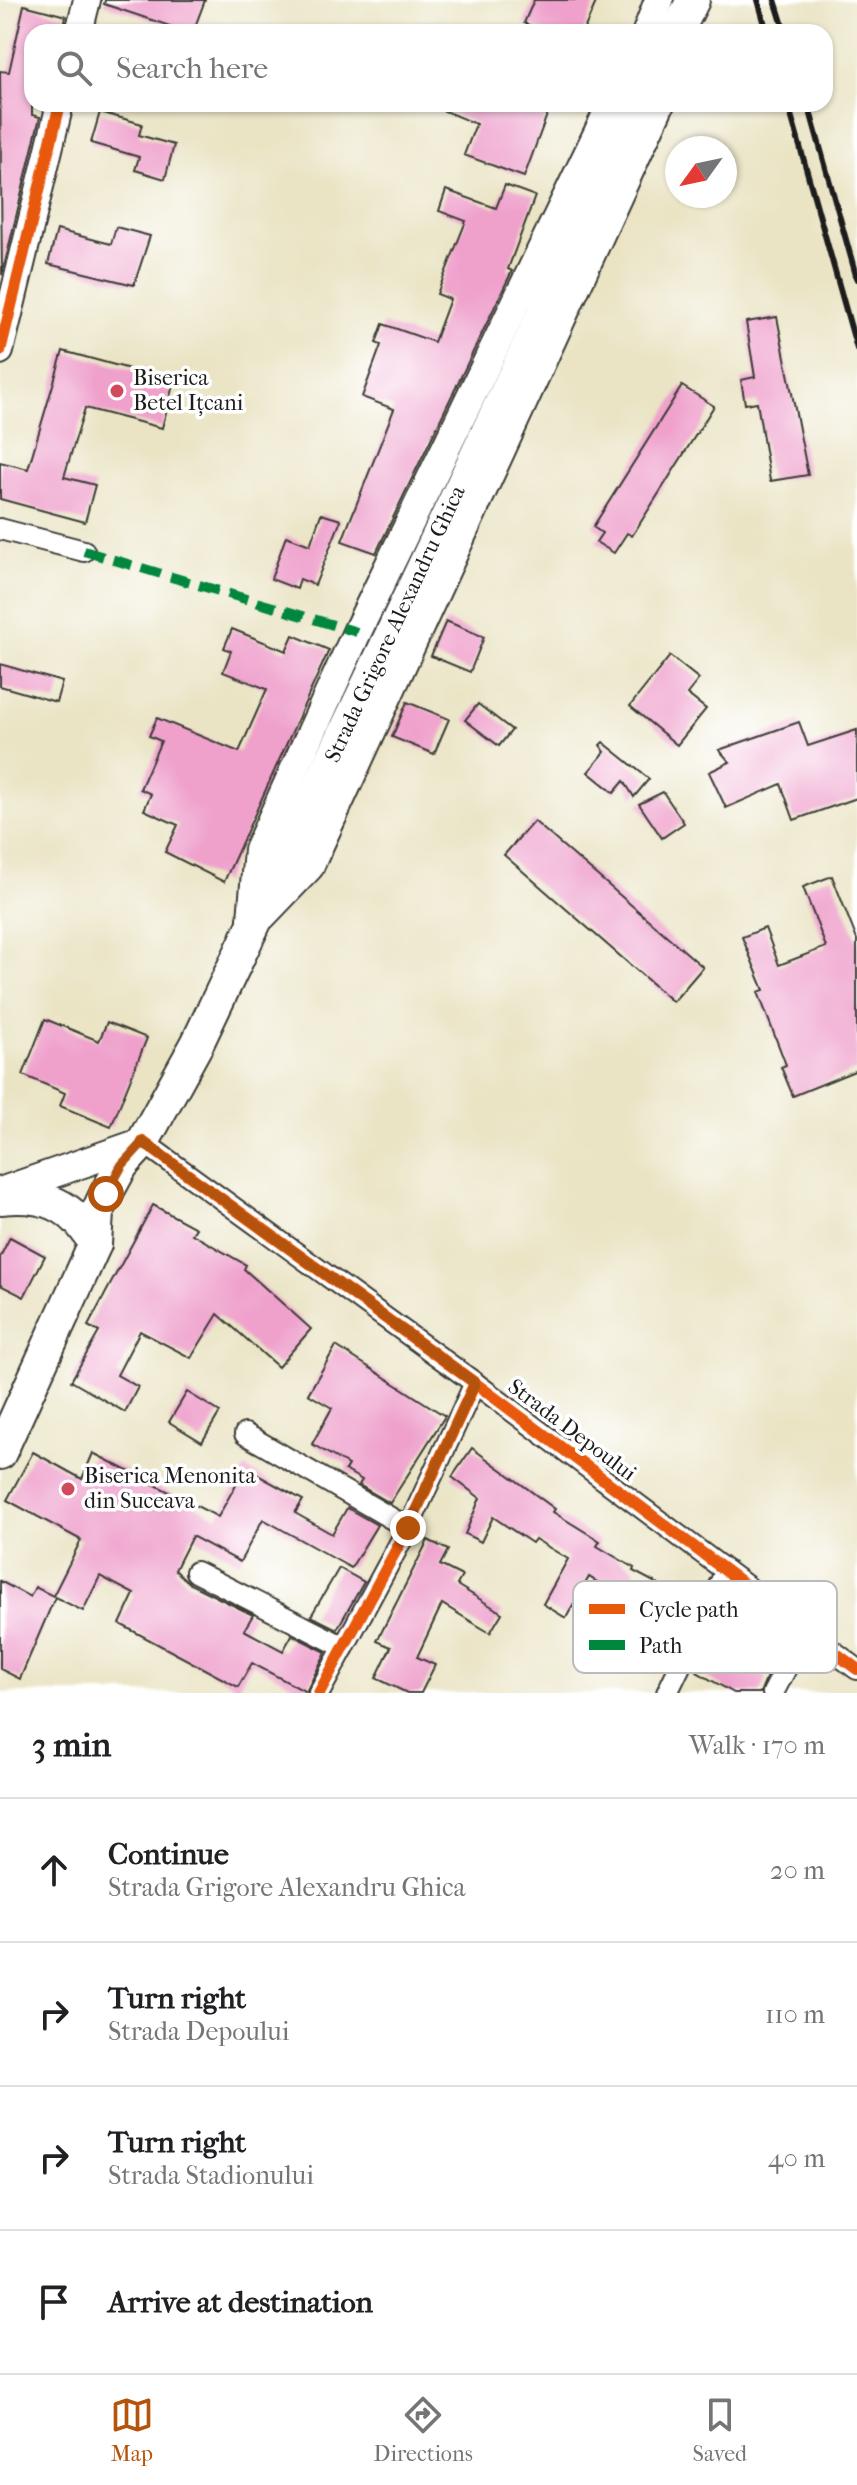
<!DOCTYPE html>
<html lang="en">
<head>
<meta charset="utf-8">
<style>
	:root { --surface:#fff; --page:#f2f2f2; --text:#202124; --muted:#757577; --line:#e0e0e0; --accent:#b45309 }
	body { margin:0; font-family:"IM FELL French Canon",serif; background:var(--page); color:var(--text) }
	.compass { position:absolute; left:665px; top:136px; width:72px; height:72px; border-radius:50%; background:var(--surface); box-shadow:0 2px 6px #0004; rotate:237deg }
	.stop { position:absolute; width:24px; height:24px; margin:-18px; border:6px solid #b45309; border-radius:50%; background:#fff }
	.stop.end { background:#b45309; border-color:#fff; box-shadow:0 2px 8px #0008 }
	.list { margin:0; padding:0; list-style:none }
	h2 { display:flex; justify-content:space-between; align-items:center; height:104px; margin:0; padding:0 32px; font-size:34px }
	h2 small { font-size:26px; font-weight:400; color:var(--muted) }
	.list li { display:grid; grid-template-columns:52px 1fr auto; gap:24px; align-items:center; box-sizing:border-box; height:144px; padding:0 32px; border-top:2px solid var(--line) }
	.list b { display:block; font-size:30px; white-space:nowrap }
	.list p { margin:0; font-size:26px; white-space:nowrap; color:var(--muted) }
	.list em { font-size:26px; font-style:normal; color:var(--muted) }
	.icon { flex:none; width:44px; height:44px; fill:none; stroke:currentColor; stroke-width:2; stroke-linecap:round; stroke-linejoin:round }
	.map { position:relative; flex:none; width:857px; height:1693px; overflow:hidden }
	.search { position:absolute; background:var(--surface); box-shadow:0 2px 6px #0004; left:24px; right:24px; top:24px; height:88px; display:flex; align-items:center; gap:20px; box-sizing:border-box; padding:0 28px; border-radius:24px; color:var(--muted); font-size:30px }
	.sheet { height:680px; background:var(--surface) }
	nav { display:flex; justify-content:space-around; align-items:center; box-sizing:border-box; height:112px; border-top:2px solid var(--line); background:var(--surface); font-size:22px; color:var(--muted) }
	nav a { display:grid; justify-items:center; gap:4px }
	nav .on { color:var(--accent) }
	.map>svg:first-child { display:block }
</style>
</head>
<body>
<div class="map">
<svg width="857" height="1693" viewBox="0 0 857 1693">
	<rect width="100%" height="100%" fill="#fff"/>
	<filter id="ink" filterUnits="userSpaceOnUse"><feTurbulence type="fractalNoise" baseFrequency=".0125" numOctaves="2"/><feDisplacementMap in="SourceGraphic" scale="16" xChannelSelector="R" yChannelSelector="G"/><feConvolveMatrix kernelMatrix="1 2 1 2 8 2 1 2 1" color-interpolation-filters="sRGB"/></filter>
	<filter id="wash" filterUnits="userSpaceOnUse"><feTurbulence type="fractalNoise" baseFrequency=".006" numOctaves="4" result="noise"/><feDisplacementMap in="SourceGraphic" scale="32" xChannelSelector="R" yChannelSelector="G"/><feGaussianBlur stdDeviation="1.8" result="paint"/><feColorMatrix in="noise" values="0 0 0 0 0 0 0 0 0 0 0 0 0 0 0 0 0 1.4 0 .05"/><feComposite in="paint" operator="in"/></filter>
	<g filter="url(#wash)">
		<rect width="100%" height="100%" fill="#eae4c5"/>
		<g id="blocks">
			<g fill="#efa1cc">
				<polygon points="105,0 205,0 193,32 171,32 173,27 104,4"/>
				<polygon points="534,0 597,0 583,32 545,32 524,23"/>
				<polygon points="24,5 66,16 63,32 32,32 32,115 40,117 2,275 0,71 9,72"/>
				<polygon points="428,104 551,104 524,177 464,155 476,124"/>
				<polygon points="100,112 142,124 139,135 174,145 165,179 135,170 139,157 91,143"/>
				<polygon points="505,185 535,196 508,269 512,271 376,553 342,541 394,409 362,397 381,345 376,343 383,324 434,342 450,299 437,294 466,221 439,211 446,190 496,208"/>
				<polygon points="116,227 150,236 134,285 48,264 57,230 111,244"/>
				<polygon points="777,317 808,475 770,481 757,402 745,404 741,380 755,377 746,322"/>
				<polygon points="63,351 174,381 162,428 85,408 64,477 95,485 85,522 0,499 0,462 28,469"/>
				<polygon points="682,386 714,406 632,536 627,533 614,553 596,542 602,533 593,527"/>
				<polygon points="321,514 341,520 315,585 300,579 297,589 271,579 286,536 310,545"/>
				<polygon points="446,621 484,637 470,672 431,656"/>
				<polygon points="232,629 286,651 293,635 329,650 224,882 165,852 178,825 144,810 151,794 140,789 161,741 149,736 157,718 239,752 267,689 223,672 231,651 224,648"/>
				<polygon points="670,656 699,679 687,694 706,709 677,745 630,706"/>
				<polygon points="0,664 62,682 56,702 0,686"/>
				<polygon points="407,702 449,719 434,754 392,737"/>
				<polygon points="478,704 512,730 499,746 465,720"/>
				<polygon points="799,722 808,746 857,730 857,798 794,820 781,784 726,808 709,772 730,762 719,750"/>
				<polygon points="603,742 649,779 634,797 624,781 614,793 588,772 605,752 600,745"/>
				<polygon points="663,792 684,823 662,838 639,804"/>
				<polygon points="534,821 703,967 673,1002 504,855"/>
				<polygon points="832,876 857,940 857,1070 793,1096 781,1067 786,1065 758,992 764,990 742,937 765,928 779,965 826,947 803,887"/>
				<polygon points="45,1019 99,1041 107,1022 147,1038 111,1127 60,1106 65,1093 23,1075"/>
				<polygon points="153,1205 196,1228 192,1234 246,1265 244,1269 311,1329 278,1367 218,1314 191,1358 140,1331 117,1375 138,1387 125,1412 71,1381 99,1332 88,1326"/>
				<polygon points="10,1237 45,1256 24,1297 0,1285 0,1257"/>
				<polygon points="336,1346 445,1416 390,1503 359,1485 362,1480 345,1470 348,1465 312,1444 332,1408 308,1394"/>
				<polygon points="187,1392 220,1412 202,1442 169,1422"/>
				<polygon points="472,1448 555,1509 553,1512 600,1541 597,1546 634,1568 633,1571 696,1604 674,1649 638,1630 647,1613 589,1577 566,1618 543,1604 568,1559 535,1539 532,1543 493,1517 481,1542 465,1534 480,1498 452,1477"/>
				<polygon points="33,1452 82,1479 93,1453 218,1517 245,1468 303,1500 295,1513 332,1534 347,1508 377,1525 351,1568 263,1519 240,1562 192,1536 175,1570 190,1584 253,1615 244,1630 283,1651 292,1635 326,1652 306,1692 252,1663 238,1687 120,1624 134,1594 100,1576 83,1611 55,1597 20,1679 0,1669 0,1581 30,1597 35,1587 53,1596 81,1540 7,1500"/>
				<polygon points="428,1540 448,1550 440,1565 462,1576 457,1585 502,1613 490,1633 442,1604 417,1657 435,1665 421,1693 407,1693 376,1678 391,1647 377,1641"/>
				<polygon points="339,1568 364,1582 337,1629 311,1616"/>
				<polygon points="710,1634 765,1666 761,1673 767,1676 760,1693 734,1693 697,1672 701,1664 697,1661"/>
			</g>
		</g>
	</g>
	<g filter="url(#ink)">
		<use href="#blocks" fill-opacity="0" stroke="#3b3a35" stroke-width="2"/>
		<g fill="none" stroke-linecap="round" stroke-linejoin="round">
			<defs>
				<g id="minor">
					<polyline points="0,529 84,551"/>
					<polyline points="143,1142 475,1383 857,1669"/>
					<polyline points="245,1434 408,1528"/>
					<polyline points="196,1572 344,1647"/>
					<polyline points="319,1693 408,1528 475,1383"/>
					<polyline points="667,1693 726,1571"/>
					<polyline points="773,1693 806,1630"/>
				</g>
				<g id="tertiary">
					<polyline points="79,32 87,0"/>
					<polyline points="0,351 60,104"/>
				</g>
				<g id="secondary">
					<polyline points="647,32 659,0"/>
					<polyline points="262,916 309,867 660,104"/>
					<polyline points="252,919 258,850 357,632 612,104"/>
					<polyline points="0,1192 143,1142"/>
				</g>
				<g id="primary">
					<polyline points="677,32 693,0"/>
					<path d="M0 1198C45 1193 73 1204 95 1244"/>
					<polyline points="0,1453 95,1244 97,1213 106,1194 122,1165 143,1142 197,1044 643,104"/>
				</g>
			</defs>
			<use href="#minor" stroke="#3b3a35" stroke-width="24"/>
			<use href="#tertiary" stroke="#3b3a35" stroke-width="30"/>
			<use href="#secondary" stroke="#3b3a35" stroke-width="32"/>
			<use href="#primary" stroke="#3b3a35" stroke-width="36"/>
			<use href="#minor" stroke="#fff" stroke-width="20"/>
			<use href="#tertiary" stroke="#fff" stroke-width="26"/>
			<use href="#secondary" stroke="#fff" stroke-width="28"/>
			<use href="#primary" stroke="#fff" stroke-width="32"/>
			<g stroke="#1c1c1c" stroke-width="6">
				<polyline points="758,0 767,32"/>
				<polyline points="775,0 785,32"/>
				<polyline points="788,104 857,349"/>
				<polyline points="808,104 857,279"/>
			</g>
			<polyline stroke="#00873e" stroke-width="10" stroke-dasharray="20 10" stroke-linecap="butt" points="84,551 357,632"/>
			<defs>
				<g id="cycleway">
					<polyline points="0,351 60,104"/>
					<polyline points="143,1142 475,1383 857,1669"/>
					<polyline points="319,1693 408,1528 475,1383"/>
				</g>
			</defs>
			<use href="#cycleway" stroke="#fff" stroke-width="17"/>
			<use href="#cycleway" stroke="#e8590c" stroke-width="12"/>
		</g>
	</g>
	<g fill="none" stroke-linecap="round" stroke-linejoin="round" filter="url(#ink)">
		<polyline stroke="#b45309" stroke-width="10" points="106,1194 122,1165 143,1142 475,1383 408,1528"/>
	</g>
	<g fill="#d1495b" stroke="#fff" stroke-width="3">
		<circle cx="117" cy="391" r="8"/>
		<circle cx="68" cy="1489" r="8"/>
	</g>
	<g text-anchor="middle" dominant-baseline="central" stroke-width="7" stroke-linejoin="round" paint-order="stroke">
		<g font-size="22" fill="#1c1c1c" stroke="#fff" text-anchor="start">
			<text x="133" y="378">Biserica<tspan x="133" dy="25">Betel Iţcani</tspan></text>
			<text x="84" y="1476">Biserica Menonita<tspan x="84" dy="25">din Suceava</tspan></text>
		</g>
		<g font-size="22" fill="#1c1c1c" stroke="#fff">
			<text transform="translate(395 624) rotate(-65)">Strada Grigore Alexandru Ghica</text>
			<text transform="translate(572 1430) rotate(37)">Strada Depoului</text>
		</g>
	</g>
	<rect x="573" y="1581" width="264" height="92" rx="12" fill="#fff" stroke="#bbb" stroke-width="2"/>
	<rect x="589" y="1604" width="36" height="10" fill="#e8590c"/>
	<rect x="589" y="1640" width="36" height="10" fill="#00873e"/>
	<g font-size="22" fill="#1c1c1c">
		<text x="639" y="1617">Cycle path</text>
		<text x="639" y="1653">Path</text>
	</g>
</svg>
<svg class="compass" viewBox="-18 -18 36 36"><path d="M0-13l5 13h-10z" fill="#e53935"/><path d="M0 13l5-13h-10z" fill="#757577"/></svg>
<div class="stop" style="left:106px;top:1194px"></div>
<div class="stop end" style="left:408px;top:1528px"></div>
<div class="search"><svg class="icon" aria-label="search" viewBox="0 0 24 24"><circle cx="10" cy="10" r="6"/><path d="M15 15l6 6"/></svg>Search here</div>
</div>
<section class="sheet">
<h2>3 min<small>Walk · 170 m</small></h2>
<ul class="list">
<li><svg class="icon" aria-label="ahead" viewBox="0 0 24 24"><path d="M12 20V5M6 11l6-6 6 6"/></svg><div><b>Continue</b><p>Strada Grigore Alexandru Ghica</p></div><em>20 m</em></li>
<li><svg class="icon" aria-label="right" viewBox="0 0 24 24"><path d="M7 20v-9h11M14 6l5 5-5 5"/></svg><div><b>Turn right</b><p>Strada Depoului</p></div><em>110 m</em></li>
<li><svg class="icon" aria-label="right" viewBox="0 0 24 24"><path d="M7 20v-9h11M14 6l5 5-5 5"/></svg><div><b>Turn right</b><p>Strada Stadionului</p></div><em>40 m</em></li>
<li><svg class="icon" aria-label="arrive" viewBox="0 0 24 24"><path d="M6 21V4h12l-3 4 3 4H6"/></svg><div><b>Arrive at destination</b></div></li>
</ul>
</section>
<nav>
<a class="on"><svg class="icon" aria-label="map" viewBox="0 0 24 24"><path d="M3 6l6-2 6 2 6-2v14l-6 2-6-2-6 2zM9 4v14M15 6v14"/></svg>Map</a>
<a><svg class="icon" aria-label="directions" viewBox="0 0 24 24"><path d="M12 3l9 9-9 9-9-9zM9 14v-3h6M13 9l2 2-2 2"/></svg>Directions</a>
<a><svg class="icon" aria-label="saved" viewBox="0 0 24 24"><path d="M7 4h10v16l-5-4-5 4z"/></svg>Saved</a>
</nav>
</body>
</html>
